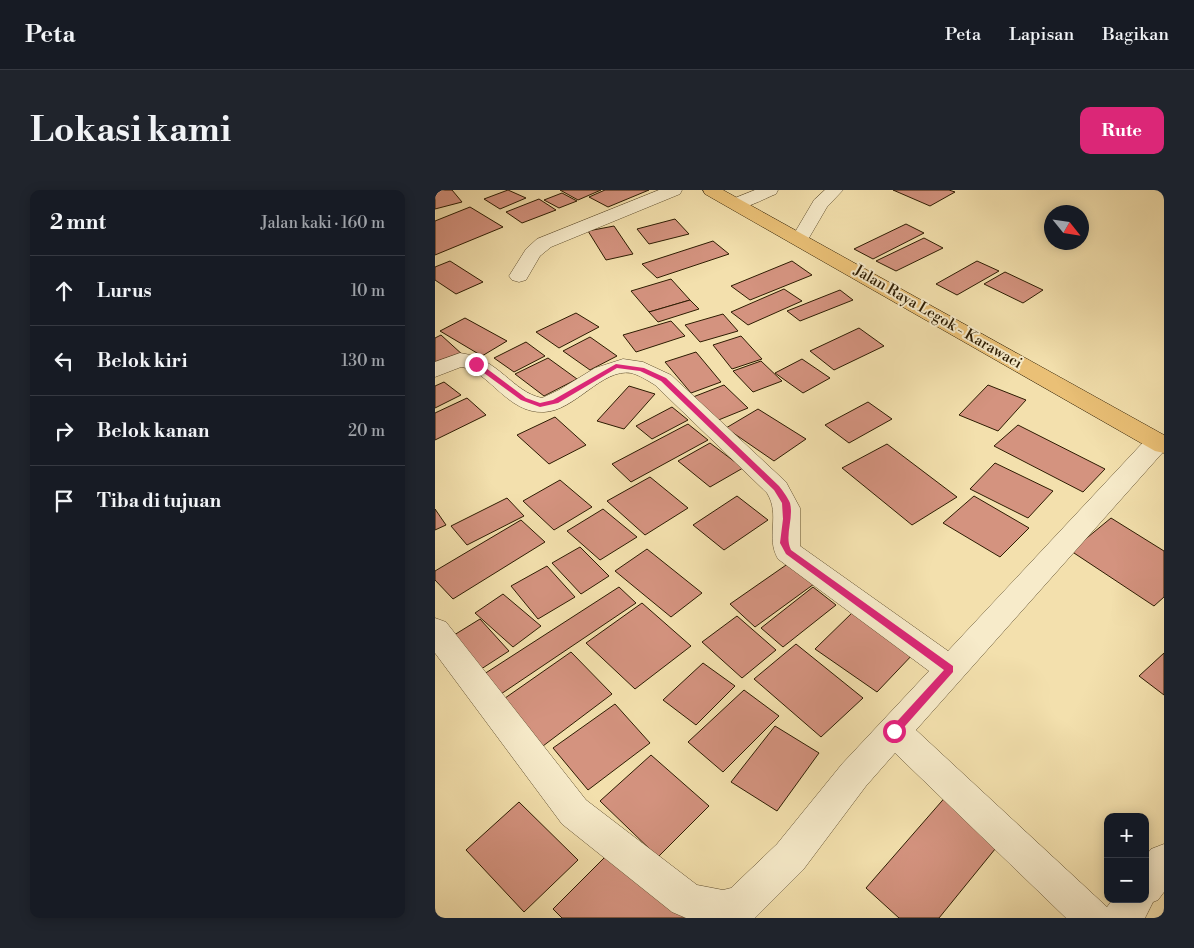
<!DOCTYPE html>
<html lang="id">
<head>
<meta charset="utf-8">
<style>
	:root { --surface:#171b24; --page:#20242c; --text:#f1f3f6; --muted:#9ea1a6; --line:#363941; --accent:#db2777 }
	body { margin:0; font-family:"Libre Bodoni",serif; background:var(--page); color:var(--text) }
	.controls { position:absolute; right:15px; bottom:15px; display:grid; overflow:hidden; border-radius:10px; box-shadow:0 2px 12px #0003 }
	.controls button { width:45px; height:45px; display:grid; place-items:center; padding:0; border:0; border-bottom:1px solid var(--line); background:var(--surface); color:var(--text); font:25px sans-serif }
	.compass { position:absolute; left:609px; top:15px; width:45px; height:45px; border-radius:50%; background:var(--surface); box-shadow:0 2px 12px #0003; rotate:120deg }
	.stop { position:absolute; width:15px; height:15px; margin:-11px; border:4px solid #db2777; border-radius:50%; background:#fff }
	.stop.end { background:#db2777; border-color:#fff; box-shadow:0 1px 5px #0008 }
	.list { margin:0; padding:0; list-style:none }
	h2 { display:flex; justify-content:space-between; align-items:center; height:65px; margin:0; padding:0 20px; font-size:21px }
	h2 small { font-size:16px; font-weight:400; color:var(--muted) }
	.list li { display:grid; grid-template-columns:32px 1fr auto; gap:15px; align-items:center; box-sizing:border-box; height:70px; padding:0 20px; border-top:1px solid var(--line) }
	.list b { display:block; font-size:19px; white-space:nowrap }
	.list em { font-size:16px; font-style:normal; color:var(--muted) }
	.icon { flex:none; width:28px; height:28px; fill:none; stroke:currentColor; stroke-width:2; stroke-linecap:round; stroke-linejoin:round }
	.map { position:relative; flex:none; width:729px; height:728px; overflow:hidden; border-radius:10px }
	header { display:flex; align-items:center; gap:30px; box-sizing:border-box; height:70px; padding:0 25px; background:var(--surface); border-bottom:1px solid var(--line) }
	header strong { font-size:24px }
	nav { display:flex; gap:28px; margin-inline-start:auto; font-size:18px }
	.intro { display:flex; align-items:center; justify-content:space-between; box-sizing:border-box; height:120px; padding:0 30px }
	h1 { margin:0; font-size:35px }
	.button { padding:12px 22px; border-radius:10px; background:var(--accent); color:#fff; font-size:18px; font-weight:700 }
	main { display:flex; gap:30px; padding:0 30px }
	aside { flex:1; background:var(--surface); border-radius:10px; box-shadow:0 2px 12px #0003 }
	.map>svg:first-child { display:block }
</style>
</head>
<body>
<header>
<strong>Peta</strong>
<nav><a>Peta</a><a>Lapisan</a><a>Bagikan</a></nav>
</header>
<div class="intro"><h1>Lokasi kami</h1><a class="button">Rute</a></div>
<main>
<aside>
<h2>2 mnt<small>Jalan kaki · 160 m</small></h2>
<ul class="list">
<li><svg class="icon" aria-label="ahead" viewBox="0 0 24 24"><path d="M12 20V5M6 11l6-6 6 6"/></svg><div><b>Lurus</b></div><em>10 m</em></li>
<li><svg class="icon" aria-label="left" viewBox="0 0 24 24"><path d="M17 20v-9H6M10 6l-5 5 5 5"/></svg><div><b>Belok kiri</b></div><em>130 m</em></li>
<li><svg class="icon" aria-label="right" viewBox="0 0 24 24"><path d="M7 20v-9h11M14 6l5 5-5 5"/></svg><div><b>Belok kanan</b></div><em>20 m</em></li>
<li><svg class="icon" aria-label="arrive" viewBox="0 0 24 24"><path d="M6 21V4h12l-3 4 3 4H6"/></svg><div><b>Tiba di tujuan</b></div></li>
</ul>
</aside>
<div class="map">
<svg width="729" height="728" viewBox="0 0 729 728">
	<rect width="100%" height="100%" fill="#f3e0ad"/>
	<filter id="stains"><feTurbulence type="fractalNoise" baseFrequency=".004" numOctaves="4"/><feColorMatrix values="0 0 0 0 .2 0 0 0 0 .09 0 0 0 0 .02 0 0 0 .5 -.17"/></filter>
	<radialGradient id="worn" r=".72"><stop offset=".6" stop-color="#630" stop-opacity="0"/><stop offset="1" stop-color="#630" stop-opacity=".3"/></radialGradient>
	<g fill="#d4937f" stroke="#2d1c02">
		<polygon points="0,0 17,0 27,12 0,19"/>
		<polygon points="73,0 91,8 65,19 49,9"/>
		<polygon points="125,0 166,0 143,10"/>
		<polygon points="170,0 214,0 173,17 154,7"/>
		<polygon points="458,0 514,0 520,2 495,16"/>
		<polygon points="127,3 142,11 124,18 109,10"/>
		<polygon points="104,9 121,20 87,33 71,22"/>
		<polygon points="35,17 68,37 0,65 0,31"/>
		<polygon points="240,29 254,44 214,54 202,39"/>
		<polygon points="471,34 489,43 438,69 419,59"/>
		<polygon points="179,36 198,64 171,70 153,41"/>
		<polygon points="489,48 508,58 461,81 441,71"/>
		<polygon points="278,51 294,64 222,88 207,74"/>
		<polygon points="15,71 48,92 21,104 0,90 0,77"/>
		<polygon points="357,71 377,85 315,110 296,96"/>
		<polygon points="542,71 564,81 522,105 501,94"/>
		<polygon points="570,82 608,100 588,113 549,94"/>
		<polygon points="236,89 255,110 214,122 196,101"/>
		<polygon points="349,99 367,111 313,135 296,122"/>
		<polygon points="405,100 418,110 365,131 352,121"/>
		<polygon points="255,110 264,119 223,132 214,122"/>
		<polygon points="141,123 164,137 124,158 101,142"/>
		<polygon points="288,124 303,141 265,152 250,135"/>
		<polygon points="30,128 72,151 47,166 5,141"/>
		<polygon points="236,131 250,146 201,162 188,145"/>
		<polygon points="424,138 449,156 399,180 375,161"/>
		<polygon points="6,145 29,166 0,178 0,148"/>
		<polygon points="306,146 327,169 297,179 278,155"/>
		<polygon points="155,147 182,166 155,180 128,161"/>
		<polygon points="91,152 110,166 79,182 59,168"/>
		<polygon points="261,162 286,192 256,203 230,172"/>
		<polygon points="113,168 142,189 109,206 80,184"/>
		<polygon points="367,169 395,188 368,203 340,183"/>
		<polygon points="326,171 347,191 318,202 298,181"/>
		<polygon points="9,192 26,205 0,218 0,196"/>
		<polygon points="289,195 313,218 281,231 258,207"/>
		<polygon points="553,195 591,210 563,241 524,225"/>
		<polygon points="194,196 220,204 189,239 162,231"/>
		<polygon points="32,208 51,225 0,250 0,223"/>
		<polygon points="433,212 457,229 414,253 390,235"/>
		<polygon points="237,217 253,230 217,249 201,236"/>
		<polygon points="323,219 371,249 339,271 291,238"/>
		<polygon points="120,227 151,255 114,274 82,245"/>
		<polygon points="253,234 273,250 196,292 177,274"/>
		<polygon points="583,235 670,279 648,302 559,256"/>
		<polygon points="275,253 308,278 275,297 243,271"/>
		<polygon points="452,254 522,307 477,335 407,278"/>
		<polygon points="560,273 618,301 593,328 535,299"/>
		<polygon points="215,287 253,318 210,345 172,311"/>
		<polygon points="125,290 157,317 119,340 88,311"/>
		<polygon points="302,306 333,330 289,360 258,335"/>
		<polygon points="539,306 594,338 565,367 508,333"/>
		<polygon points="72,308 89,326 32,355 16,336"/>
		<polygon points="0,319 11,335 0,340"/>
		<polygon points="168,319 202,347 165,370 132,341"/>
		<polygon points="676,328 729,361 729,407 719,416 636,361"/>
		<polygon points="86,330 110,352 18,409 0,390 0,381"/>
		<polygon points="145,357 174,386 146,404 117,373"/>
		<polygon points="212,359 267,403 236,427 180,381"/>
		<polygon points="354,373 379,394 320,437 295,414"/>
		<polygon points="112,376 140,407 103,429 76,396"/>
		<polygon points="184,397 201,413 63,506 46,486"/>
		<polygon points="378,397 401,415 348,457 326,438"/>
		<polygon points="68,404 106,436 78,457 40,423"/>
		<polygon points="207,413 256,456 200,499 151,453"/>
		<polygon points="418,422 480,462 442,502 380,459"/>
		<polygon points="302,426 341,460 307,488 267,452"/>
		<polygon points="45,429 74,461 40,483 11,450"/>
		<polygon points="361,454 428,508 386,547 319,489"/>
		<polygon points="136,462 177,504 104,559 63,513"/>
		<polygon points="729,463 729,505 704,486"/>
		<polygon points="268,473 300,496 261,535 228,510"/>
		<polygon points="309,500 344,526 288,582 253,552"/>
		<polygon points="180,514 215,553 153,600 118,558"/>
		<polygon points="340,536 384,563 342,621 296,592"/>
		<polygon points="216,565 274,616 223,667 165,611"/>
		<polygon points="513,604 569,648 504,728 464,728 431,698"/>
		<polygon points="84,612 143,670 89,722 31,660"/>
		<polygon points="178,659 253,728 127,728 118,719"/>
	</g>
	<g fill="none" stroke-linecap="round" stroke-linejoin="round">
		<defs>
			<g id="minor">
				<polygon points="224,0 247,0 245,4 116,57 105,66 91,90 84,92 77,90 74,86 91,59 102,49"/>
				<path d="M320 0H343L341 4C328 9 309 21 295 18L292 14 295 10Z"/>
				<polygon points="390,0 408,0 392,17 371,53 365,55 359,53 356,49 379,10"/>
				<path d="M25 163C64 168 77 202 107 208L124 200 160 178 188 169 208 172 236 185 351 292 365 318V356L513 461 714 246 723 244 729 246V261L481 540 672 717 678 709H710V667L716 659 729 654V702L723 710 718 712 710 728H631L460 563 431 596 368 680 320 728H251L237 722 127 634 0 463V428L11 432 151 610 262 695 288 700 296 698 342 654 407 574 494 481 343 369C330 346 346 326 332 303L220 195C212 190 204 185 196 183 167 178 140 221 109 222 72 224 54 180 26 177L0 187V172Z"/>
			</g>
			<polygon id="major" points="268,0 288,0 729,245 729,263 720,261 270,4"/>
		</defs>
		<use href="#minor" stroke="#5e4d2d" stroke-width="1"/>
		<use href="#major" stroke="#2d1c02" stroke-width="1"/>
		<use href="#minor" fill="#f7ebca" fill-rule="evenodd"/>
		<use href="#major" fill="#eac076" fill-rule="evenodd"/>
	</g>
	<path fill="#db2777" d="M38 172H43L91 208 105 213 118 210 181 174 209 178 231 188 344 296C348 301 353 308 355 313 359 329 349 346 356 360L518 476V482L463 544H456V538L509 480 351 364 345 353 348 329 347 313 339 300 226 191 205 181 182 178 123 213 105 217 86 210 38 175Z"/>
	<g text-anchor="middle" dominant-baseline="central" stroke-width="4" stroke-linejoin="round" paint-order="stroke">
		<g font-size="15" fill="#2d1c02" stroke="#f7ebca">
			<text transform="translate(503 127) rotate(30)">Jalan Raya Legok - Karawaci</text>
		</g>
	</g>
	<rect width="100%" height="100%" filter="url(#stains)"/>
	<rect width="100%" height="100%" fill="url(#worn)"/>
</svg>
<div class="controls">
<button>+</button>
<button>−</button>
</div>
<svg class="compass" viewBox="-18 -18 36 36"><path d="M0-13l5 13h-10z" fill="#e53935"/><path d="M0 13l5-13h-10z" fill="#9ea1a6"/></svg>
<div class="stop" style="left:459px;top:541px"></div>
<div class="stop end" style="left:41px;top:174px"></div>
</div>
</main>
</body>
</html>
